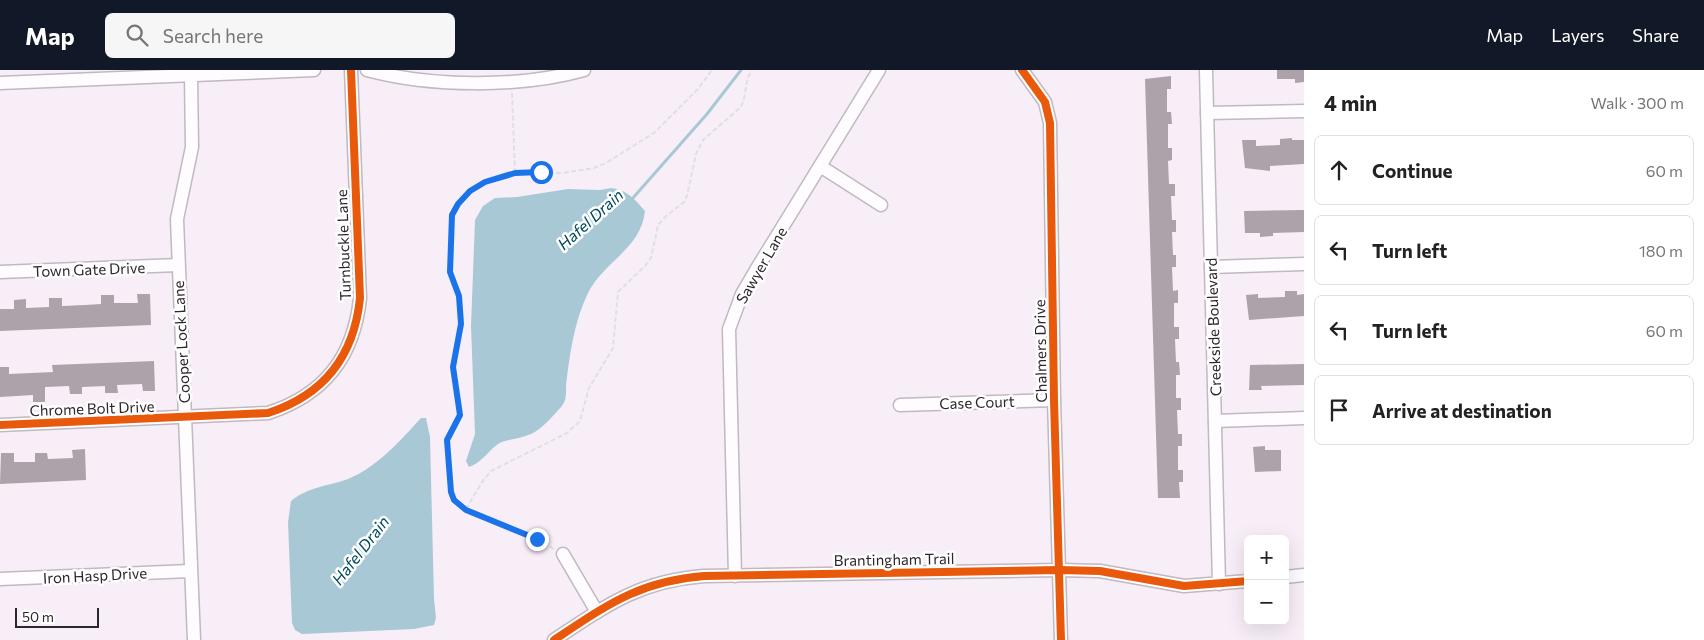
<!DOCTYPE html>
<html lang="en">
<head>
<meta charset="utf-8">
<style>
	:root { --surface:#fff; --page:#f6f6f6; --text:#222; --muted:#767676; --line:#e0e0e0; --accent:#111827 }
	body { margin:0; font-family:Commissioner,sans-serif; background:var(--page); color:var(--text) }
	.controls { position:absolute; right:15px; bottom:15px; display:grid; overflow:hidden; border-radius:8px; box-shadow:0 5px 20px #0002 }
	.controls button { width:45px; height:45px; display:grid; place-items:center; padding:0; border:0; border-bottom:1px solid var(--line); background:var(--surface); color:var(--text); font:25px sans-serif }
	.scale { position:absolute; left:15px; bottom:12px; width:84px; box-sizing:border-box; padding-left:5px; border:2px solid #2d272d; border-top:0; font-size:14px; line-height:18px; white-space:nowrap; color:#2d272d; -webkit-text-stroke:4px #fefefe; paint-order:stroke }
	.stop { position:absolute; width:15px; height:15px; margin:-11px; border:4px solid #1a73e8; border-radius:50%; background:#fff }
	.stop.end { background:#1a73e8; border-color:#fff; box-shadow:0 1px 5px #0008 }
	.list { margin:0; padding:0; list-style:none }
	h2 { display:flex; justify-content:space-between; align-items:center; height:65px; margin:0; padding:0 20px; font-size:21px }
	h2 small { font-size:16px; font-weight:400; color:var(--muted) }
	.list li { display:grid; grid-template-columns:32px 1fr auto; gap:15px; align-items:center; box-sizing:border-box; height:70px; margin:0 10px 10px; padding:0 10px; border:1px solid var(--line); border-radius:8px }
	.list b { display:block; font-size:19px; white-space:nowrap }
	.list em { font-size:16px; font-style:normal; color:var(--muted) }
	.icon { flex:none; width:28px; height:28px; fill:none; stroke:currentColor; stroke-width:2; stroke-linecap:round; stroke-linejoin:round }
	.map { position:relative; flex:none; width:1304px; height:570px; overflow:hidden }
	header { display:flex; align-items:center; gap:30px; box-sizing:border-box; height:70px; padding:0 25px; background:var(--accent); color:#fff }
	header strong { font-size:24px }
	nav { display:flex; gap:28px; margin-inline-start:auto; font-size:18px }
	.search { width:350px; height:45px; background:var(--page); display:flex; align-items:center; gap:12px; box-sizing:border-box; padding:0 18px; border-radius:8px; color:var(--muted); font-size:19px }
	main { display:flex }
	aside { flex:1; background:var(--surface) }
	.map>svg:first-child { display:block }
</style>
</head>
<body>
<header>
<strong>Map</strong>
<div class="search"><svg class="icon" aria-label="search" viewBox="0 0 24 24"><circle cx="10" cy="10" r="6"/><path d="M15 15l6 6"/></svg>Search here</div>
<nav><a>Map</a><a>Layers</a><a>Share</a></nav>
</header>
<main>
<div class="map">
<svg width="1304" height="570" viewBox="0 0 1304 570">
	<rect width="100%" height="100%" fill="#f8eef8"/>
	<g fill="#a8c8d6">
		<path d="M611 118C627 120 635 129 645 141 641 179 604 191 588 223 574 252 570 283 566 315 566 322 567 331 561 337 554 345 541 360 531 364 522 368 511 369 502 372 490 377 485 391 469 397L466 391 475 364 471 256 475 150 483 136 495 128 517 127 568 119 600 120Z"/>
		<path d="M421 348H426L430 367 434 529 436 548 434 555 414 559 302 564 295 560 292 553 288 452 291 431C308 417 328 416 348 409 377 397 400 371 421 348Z"/>
	</g>
	<g fill="none" stroke-linecap="round" stroke-linejoin="round">
		<polyline stroke="#a8c8d6" stroke-width="3" points="632,129 707,44 741,0"/>
	</g>
	<g fill="#ada2a9">
		<polygon points="1277,0 1304,0 1304,12 1295,13 1295,9 1277,9"/>
		<polygon points="1171,6 1171,19 1167,19 1167,42 1171,42 1172,54 1168,54 1168,78 1172,78 1172,90 1168,91 1169,114 1175,114 1175,126 1171,126 1172,150 1176,150 1176,162 1172,162 1173,185 1176,185 1176,197 1172,197 1173,221 1178,220 1178,233 1174,233 1174,257 1179,257 1179,269 1175,269 1176,292 1179,292 1180,305 1176,305 1176,328 1181,328 1181,340 1177,340 1178,364 1182,364 1182,376 1178,376 1178,400 1183,400 1183,412 1179,412 1180,428 1158,428 1145,9"/>
		<polygon points="1292,68 1292,70 1304,70 1304,94 1270,96 1270,101 1245,98 1242,70 1256,70 1256,76 1280,75 1280,69"/>
		<polygon points="1304,140 1304,162 1273,163 1273,166 1260,167 1260,163 1245,163 1244,141"/>
		<polygon points="1285,221 1297,221 1297,225 1304,224 1304,246 1249,250 1246,225 1258,224 1258,228 1285,227"/>
		<polygon points="137,224 150,224 151,255 0,261 0,239 14,239 14,230 26,229 26,238 49,237 49,228 62,228 62,236 85,235 101,234 101,225 114,225 114,233 138,233"/>
		<polygon points="154,291 155,321 143,321 142,314 117,315 118,323 105,323 105,316 82,317 82,324 70,324 69,316 45,317 45,332 33,332 33,325 0,327 0,297 9,297 9,304 53,302 52,295"/>
		<polygon points="1304,294 1304,315 1261,316 1262,320 1249,320 1250,295"/>
		<polygon points="1265,376 1265,380 1281,380 1281,401 1255,402 1253,377"/>
		<polygon points="85,379 86,410 0,414 1,383 14,383 14,392 35,392 35,383 47,383 48,389 73,388 72,380"/>
	</g>
	<g fill="none" stroke-linecap="round" stroke-linejoin="round">
		<defs>
			<g id="street">
				<path d="M367 0C430 17 520 18 584 0"/>
				<polyline points="1022,0 1045,32 1050,53 1054,330 1061,570"/>
				<polyline points="1206,0 1219,514"/>
				<polyline points="191,5 192,77 177,149 194,570"/>
				<polyline points="0,13 314,0"/>
				<polyline points="1207,43 1304,41"/>
				<polyline points="820,96 881,135"/>
				<polyline points="1211,197 1304,194"/>
				<polyline points="0,202 178,195"/>
				<polyline points="900,335 1054,330"/>
				<polyline points="1215,351 1304,348"/>
				<path d="M0 355 268 343C324 325 354 287 360 228L351 0"/>
				<polyline points="563,484 597,542"/>
				<polyline points="735,506 729,259 742,224 756,200 879,0"/>
				<polyline points="1285,507 1304,505"/>
				<polyline points="0,509 190,501"/>
				<path d="M554 570C607 535 639 511 704 506L1059 500 1100 501 1184 516 1248 511"/>
			</g>
		</defs>
		<use href="#street" stroke="#c0b9c0" stroke-width="15"/>
		<g stroke="#e2dfe2" stroke-width="2" stroke-dasharray="5 2.5" stroke-linecap="butt">
			<polyline points="512,23 515,103"/>
			<path d="M466 439 482 412 491 401 567 363 580 351 589 318 613 278 618 222 646 195 651 188 658 155 665 147 684 132 687 126 696 84 703 70 741 37C747 24 744 12 752 0"/>
			<polyline points="554,479 537,469 466,439 454,430 451,423 447,370 461,345 453,297 453,286 459,269 461,236 450,202 450,154 458,134 470,121 500,106 515,103 562,103 594,98 606,93 654,63 698,19 712,0"/>
		</g>
		<use href="#street" stroke="#fefcfe" stroke-width="12"/>
		<defs>
			<g id="cycleway">
				<polyline points="1022,0 1045,32 1050,53 1054,330 1061,570"/>
				<path d="M0 355 268 343C324 325 354 287 360 228L351 0"/>
				<path d="M554 570C607 535 639 511 704 506L1059 500 1100 501 1184 516 1248 511"/>
			</g>
		</defs>
		<use href="#cycleway" stroke="#fefefe" stroke-width="11"/>
		<use href="#cycleway" stroke="#e8590c" stroke-width="8"/>
	</g>
	<g fill="none" stroke-linecap="round" stroke-linejoin="round">
		<polyline stroke="#1a73e8" stroke-width="6" points="537,469 466,440 454,430 451,422 447,370 460,345 453,297 461,254 459,226 450,202 452,145 458,134 470,121 485,112 515,103 541,102"/>
	</g>
	<g text-anchor="middle" dominant-baseline="central" stroke-width="5" stroke-linejoin="round" paint-order="stroke">
		<g font-size="15" fill="#2d272d" stroke="#fefefe">
			<text transform="translate(343 175) rotate(-92)">Turnbuckle Lane</text>
			<text transform="translate(761 195) rotate(-60)">Sawyer Lane</text>
			<text transform="translate(89 199) rotate(-2)">Town Gate Drive</text>
			<text transform="translate(1213 257) rotate(-92)">Creekside Boulevard</text>
			<text transform="translate(181 272) rotate(-93)">Cooper Lock Lane</text>
			<text transform="translate(1040 281) rotate(-91)">Chalmers Drive</text>
			<text transform="translate(977 332) rotate(-2)">Case Court</text>
			<text transform="translate(92 338) rotate(-2)">Chrome Bolt Drive</text>
			<text transform="translate(894 489) rotate(-1)">Brantingham Trail</text>
			<text transform="translate(95 505) rotate(-3)">Iron Hasp Drive</text>
		</g>
		<g font-size="16" font-style="italic" fill="#00495b" stroke="#fefefe">
			<text transform="translate(590 149) rotate(-42)">Hafel Drain</text>
			<text transform="translate(360 480) rotate(-52)">Hafel Drain</text>
		</g>
	</g>
</svg>
<div class="controls">
<button>+</button>
<button>−</button>
</div>
<div class="scale">50 m</div>
<div class="stop" style="left:541px;top:102px"></div>
<div class="stop end" style="left:537px;top:469px"></div>
</div>
<aside>
<h2>4 min<small>Walk · 300 m</small></h2>
<ul class="list">
<li><svg class="icon" aria-label="ahead" viewBox="0 0 24 24"><path d="M12 20V5M6 11l6-6 6 6"/></svg><div><b>Continue</b></div><em>60 m</em></li>
<li><svg class="icon" aria-label="left" viewBox="0 0 24 24"><path d="M17 20v-9H6M10 6l-5 5 5 5"/></svg><div><b>Turn left</b></div><em>180 m</em></li>
<li><svg class="icon" aria-label="left" viewBox="0 0 24 24"><path d="M17 20v-9H6M10 6l-5 5 5 5"/></svg><div><b>Turn left</b></div><em>60 m</em></li>
<li><svg class="icon" aria-label="arrive" viewBox="0 0 24 24"><path d="M6 21V4h12l-3 4 3 4H6"/></svg><div><b>Arrive at destination</b></div></li>
</ul>
</aside>
</main>
</body>
</html>
